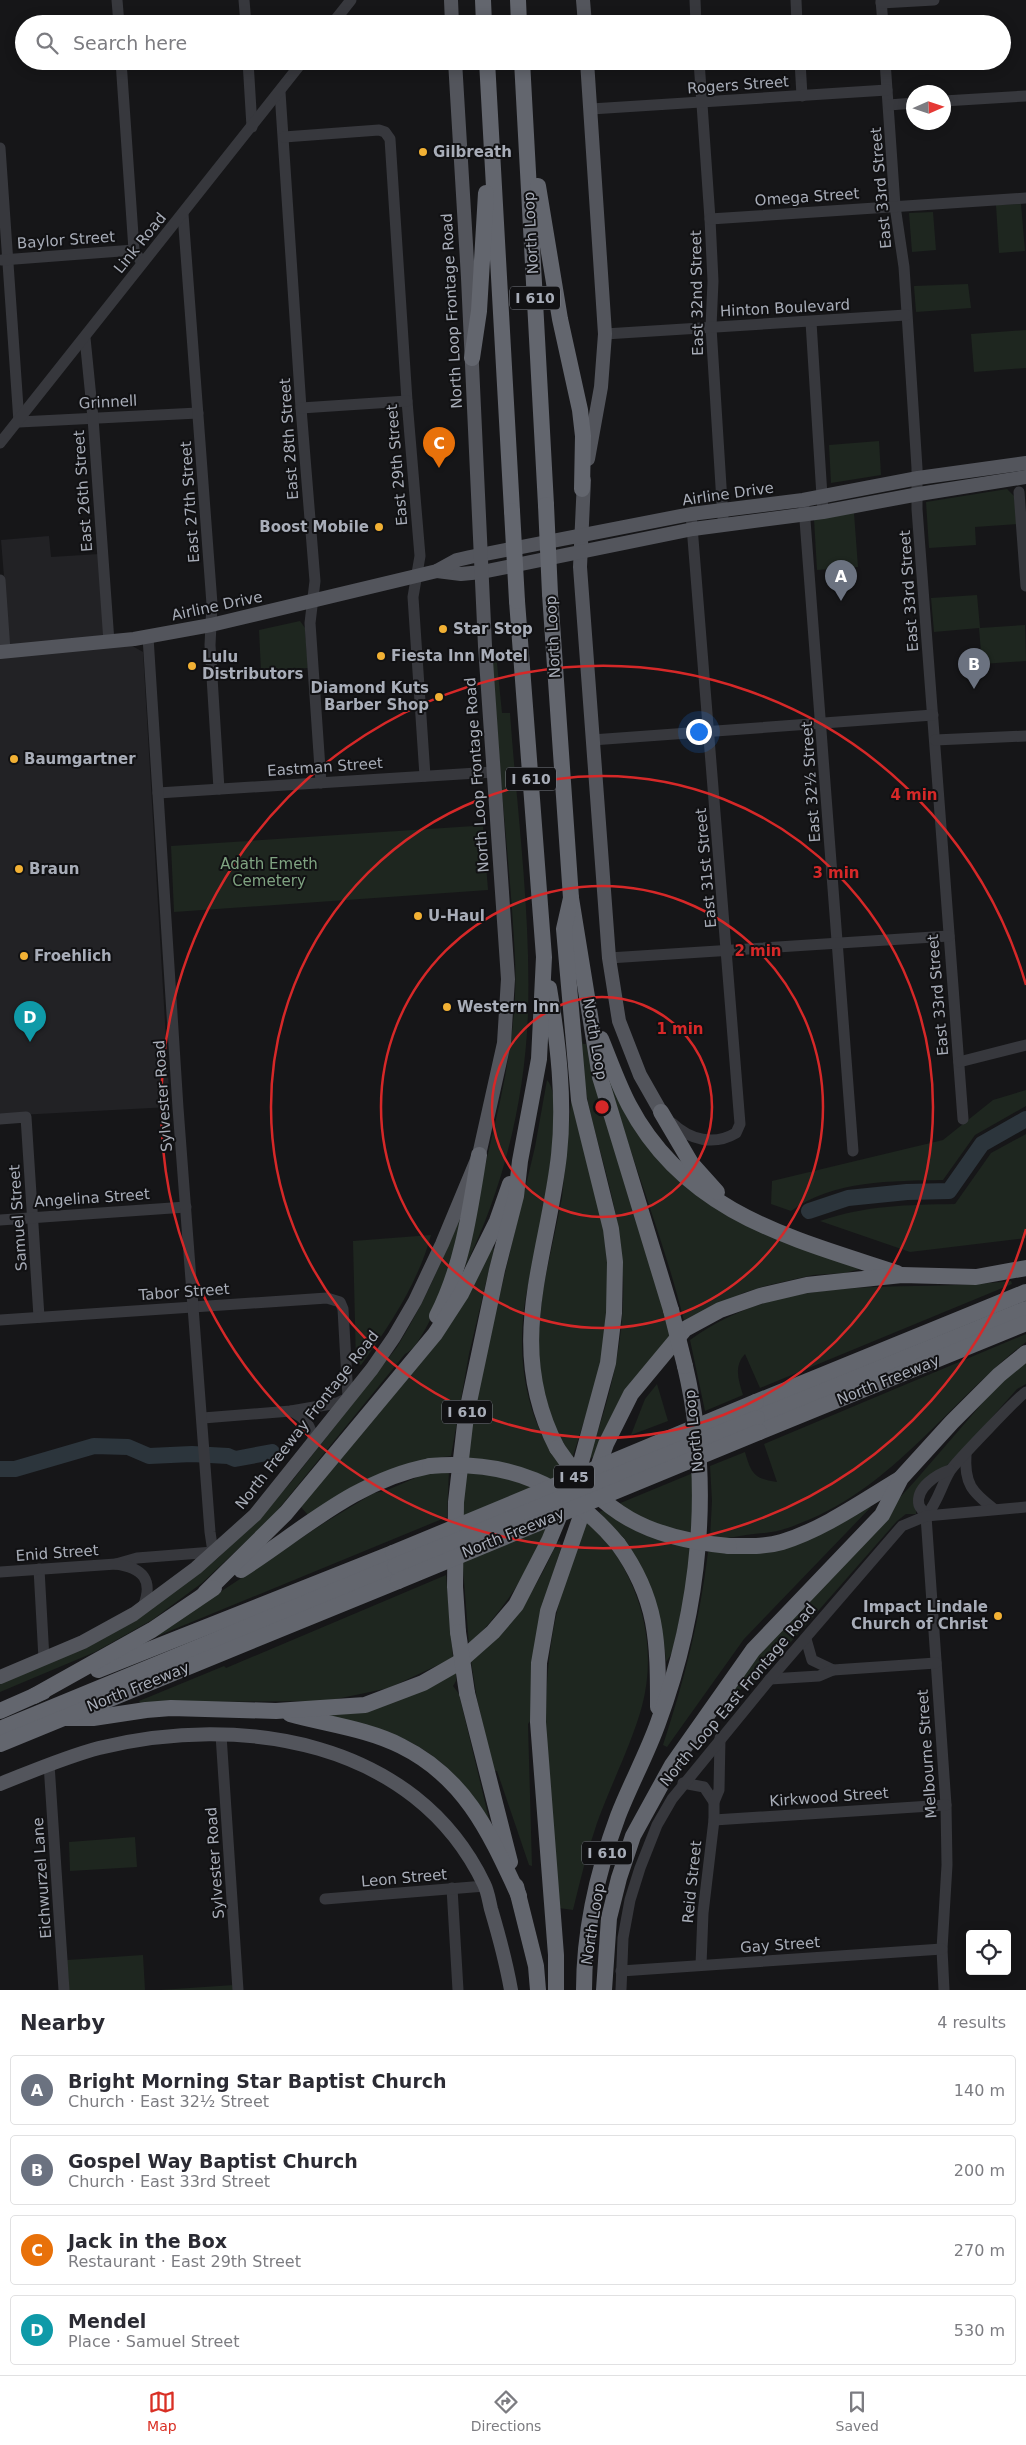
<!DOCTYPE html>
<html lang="en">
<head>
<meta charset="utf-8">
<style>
	:root { --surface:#fff; --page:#f2f2f3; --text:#2b2b33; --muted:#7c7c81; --line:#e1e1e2; --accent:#d93025 }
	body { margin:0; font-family:"DejaVu Sans",sans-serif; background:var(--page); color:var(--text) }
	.controls { position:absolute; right:15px; bottom:15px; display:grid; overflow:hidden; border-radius:5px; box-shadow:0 2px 12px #0003 }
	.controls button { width:45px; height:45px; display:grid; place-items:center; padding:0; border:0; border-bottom:1px solid var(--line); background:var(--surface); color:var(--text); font:25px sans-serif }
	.compass { position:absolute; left:906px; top:85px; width:45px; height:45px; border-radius:50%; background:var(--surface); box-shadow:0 2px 12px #0003; rotate:87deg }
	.you { position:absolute; left:698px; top:731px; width:18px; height:18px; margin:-12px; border:4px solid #fff; border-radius:50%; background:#1a73e8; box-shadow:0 0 0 8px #1a73e833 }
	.badge { display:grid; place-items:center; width:32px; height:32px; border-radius:50%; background:var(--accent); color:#fff; font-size:16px; font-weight:700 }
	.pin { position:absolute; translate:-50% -41px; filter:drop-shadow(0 1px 2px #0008) }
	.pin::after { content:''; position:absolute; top:26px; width:18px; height:15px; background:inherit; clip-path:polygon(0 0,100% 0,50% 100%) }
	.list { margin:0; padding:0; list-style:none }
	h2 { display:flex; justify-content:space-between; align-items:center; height:65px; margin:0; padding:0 20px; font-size:21px }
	h2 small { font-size:16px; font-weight:400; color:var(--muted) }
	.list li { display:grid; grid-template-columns:32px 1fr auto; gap:15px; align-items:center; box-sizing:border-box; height:70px; margin:0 10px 10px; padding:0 10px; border:1px solid var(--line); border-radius:5px }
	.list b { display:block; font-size:19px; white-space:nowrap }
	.list p { margin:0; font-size:16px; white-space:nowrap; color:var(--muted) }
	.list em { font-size:16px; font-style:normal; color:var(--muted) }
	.icon { flex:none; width:28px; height:28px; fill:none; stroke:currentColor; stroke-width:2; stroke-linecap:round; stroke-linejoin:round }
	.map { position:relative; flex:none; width:1026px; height:1990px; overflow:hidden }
	.search { position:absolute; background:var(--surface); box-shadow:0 2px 12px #0003; left:15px; right:15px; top:15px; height:55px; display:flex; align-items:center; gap:12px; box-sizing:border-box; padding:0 18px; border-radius:28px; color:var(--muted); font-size:19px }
	.sheet { height:385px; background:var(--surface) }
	nav { display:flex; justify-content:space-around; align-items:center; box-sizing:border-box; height:70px; border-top:1px solid var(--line); background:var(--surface); font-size:14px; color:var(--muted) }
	nav a { display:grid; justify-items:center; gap:2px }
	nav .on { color:var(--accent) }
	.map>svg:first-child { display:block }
</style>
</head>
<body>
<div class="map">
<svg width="1026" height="1990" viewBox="0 0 1026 1990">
	<rect width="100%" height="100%" fill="#161618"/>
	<polygon fill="#222225" points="49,536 51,557 99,554 104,630 143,652 170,1107 0,1116 0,602 6,601 1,540"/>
	<g fill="#1e261f">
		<polygon points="1021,204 1025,251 999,253 996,205"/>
		<polygon points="933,212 936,250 912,252 909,213"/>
		<polygon points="968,284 971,308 916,312 914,286"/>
		<polygon points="1026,330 1026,368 974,372 971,334"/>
		<polygon points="879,441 881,475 831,483 829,445"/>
		<polygon points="1007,489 1014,496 1018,524 975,527 976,545 929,548 926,502"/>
		<polygon points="854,513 858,567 817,570 814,519"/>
		<polygon points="977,595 980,628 1025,625 1026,661 982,664 979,628 934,632 931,598"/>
		<polygon points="300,621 305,628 308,668 261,671 259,630"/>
		<path d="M494 661 497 663 502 713H510C517 812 531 912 528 1012 525 1101 503 1191 463 1271 479 1166 520 1066 515 958 511 877 501 795 496 713 495 701 490 671 494 661Z"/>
		<polygon points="474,826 483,826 488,890 174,912 171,846"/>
		<path d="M580 1024 583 1044H586L671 1336 630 1383 596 1456 588 1459C612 1395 628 1328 622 1259 618 1207 601 1158 589 1107 583 1080 582 1052 580 1024Z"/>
		<path d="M607 1075 668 1167 860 1269 845 1273 813 1275 765 1286 743 1293 685 1325C665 1242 631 1159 607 1075Z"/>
		<path d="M547 1080C571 1104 529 1270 524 1309 519 1351 523 1392 540 1431 547 1446 564 1462 563 1478 548 1542 515 1599 469 1645L461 1543 466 1462 480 1378 535 1147Z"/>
		<path d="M1026 1090V1106L975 1135 943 1180C893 1181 833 1180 791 1211L771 1204 772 1181 943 1140 993 1100Z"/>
		<polygon points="571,1102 574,1102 603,1224 609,1279 601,1368 572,1459 553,1424 536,1360 543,1289 562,1198"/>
		<path d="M1026 1134V1238L910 1252 820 1221C867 1205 907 1205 955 1204L991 1153Z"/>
		<path d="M462 1210C461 1217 462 1225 461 1233 457 1256 426 1346 405 1354L272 1517 202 1583 152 1620 95 1652 0 1692V1683L151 1609 218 1558 267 1509 292 1481 397 1347C424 1303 444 1258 462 1210Z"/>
		<path d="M431 1235C418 1283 390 1325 361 1365L356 1363 353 1241Z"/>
		<polygon points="491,1247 494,1249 469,1354 451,1456 428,1459 308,1515 301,1507"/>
		<path d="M1011 1281 1012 1284 760 1388 745 1354C733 1367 739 1381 743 1395L705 1411 690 1340C788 1269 899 1294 1011 1281Z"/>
		<path d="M1026 1334V1342C942 1407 888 1498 781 1530 767 1534 753 1533 740 1536 729 1538 721 1539 710 1538L712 1501 710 1466 745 1452C751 1473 754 1479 777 1482L764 1444Z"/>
		<path d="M1026 1361V1384L1017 1389C999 1409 981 1430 963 1450 948 1466 915 1489 916 1514H906L897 1521 754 1684 728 1695 770 1639 915 1481 998 1385Z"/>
		<polygon points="657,1384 668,1421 631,1435 645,1399"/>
		<polygon points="449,1470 447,1517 148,1640 324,1523 374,1493 385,1491 429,1472"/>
		<polygon points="693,1473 693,1536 653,1524 618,1504"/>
		<path d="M868 1505 871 1507 744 1639 667 1747 663 1745C684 1681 700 1619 708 1552H735Z"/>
		<path d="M604 1510 646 1535 691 1549 689 1577 672 1653 666 1662C662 1603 640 1554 599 1512Z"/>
		<path d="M587 1519C636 1568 660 1638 642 1706 631 1746 611 1784 597 1823 587 1852 580 1881 573 1910L559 1908C552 1814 536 1714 555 1621 562 1586 575 1553 587 1519Z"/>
		<path d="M560 1541 561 1548 542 1609 531 1720 528 1724 532 1866 529 1865 497 1771H494L477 1699 471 1661C511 1630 537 1588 557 1542Z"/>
		<polygon points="446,1575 453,1658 389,1688 327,1701 190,1702 141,1704 139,1701 224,1666 226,1668"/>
		<path d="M456 1672V1681L453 1686 459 1694 490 1823C446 1750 405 1732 323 1715Z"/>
		<polygon points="135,1837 137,1867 70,1871 69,1842"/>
		<polygon points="143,1955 145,1990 69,1990 67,1960"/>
		<polygon points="234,1985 234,1990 160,1990"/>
	</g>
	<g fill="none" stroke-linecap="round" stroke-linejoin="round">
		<g stroke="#2c353c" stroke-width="16">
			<polyline points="809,1211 848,1198 907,1192 949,1191 982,1144 1026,1119"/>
			<polyline points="0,1469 15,1469 94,1446 128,1447 149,1456 192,1454 228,1456 235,1459 272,1452"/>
		</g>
		<g stroke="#37383d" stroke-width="11">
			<polyline points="117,0 119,24"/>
			<polyline points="244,0 246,24"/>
			<polyline points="695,0 696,24"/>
			<polyline points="796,0 797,24"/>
			<polyline points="881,0 883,24"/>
			<polyline points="881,3 934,0"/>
			<polyline points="332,24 351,0"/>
			<polyline points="121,61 134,250 142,263"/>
			<polyline points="248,61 252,127"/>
			<polyline points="699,61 710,219 713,281 711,327 723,518"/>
			<polyline points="800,61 802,96"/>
			<polyline points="885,61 895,206 904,267 917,468 917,509 963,1119"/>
			<polyline points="280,92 301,408 315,581 310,623 321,783"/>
			<polyline points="944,101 1026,96"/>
			<polyline points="889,105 914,103"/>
			<polyline points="591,109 887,90"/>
			<polyline points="284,137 379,130 385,132 390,139 407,401 420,556 413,597 425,776"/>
			<polyline points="0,148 19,422 198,413"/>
			<polyline points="183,214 212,604 210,645 219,789"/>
			<polyline points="710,219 1026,198"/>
			<polyline points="2,260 134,250"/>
			<polyline points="811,322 823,512"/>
			<polyline points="605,334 906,315"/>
			<polyline points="85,338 93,418 109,642"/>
			<polyline points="301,408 407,401"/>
			<polyline points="0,443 303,61"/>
			<polyline points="1019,492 1026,586"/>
			<polyline points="804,507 853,1151"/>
			<polyline points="0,580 5,651"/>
			<polyline points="592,740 933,715"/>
			<polyline points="935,740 1026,736"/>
			<polyline points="158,793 493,772"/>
			<polyline points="609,958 949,936"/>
			<polyline points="959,1062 1026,1045"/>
			<polyline points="0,1119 26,1117 39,1317"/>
			<path d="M672 1123C690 1140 714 1146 736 1133L740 1124 691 514"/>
			<polyline points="0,1220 186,1207"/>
			<polyline points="0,1320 327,1298 340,1302 343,1309 348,1398 337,1403 291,1411 203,1418"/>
			<path d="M291 1411C306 1418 311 1426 314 1442"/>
			<path d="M966 1454C964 1484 972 1492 994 1509"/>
			<polyline points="926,1516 946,1805 947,1865 942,1949 944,1990"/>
			<path d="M926 1516C938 1502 941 1486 950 1471 954 1464 1021 1394 1026 1392"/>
			<path d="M926 1516C925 1513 920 1508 919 1505 915 1488 937 1474 950 1470"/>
			<polyline points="116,1564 137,1558 213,1552 210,1532 178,1108 148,637"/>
			<polyline points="39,1569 44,1659"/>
			<path d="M0 1572 116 1564C143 1568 154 1580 143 1607"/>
			<polyline points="806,1639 812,1660 833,1670"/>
			<polyline points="770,1679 819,1676 833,1670 936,1663"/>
			<polyline points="221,1735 238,1990"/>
			<polyline points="49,1764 64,1990"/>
			<polyline points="683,1783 704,1787 714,1802"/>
			<polyline points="714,1820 946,1805"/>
			<polyline points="452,1888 458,1990"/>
			<polyline points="325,1899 485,1886"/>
			<polyline points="701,1965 703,1913 714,1820 714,1802 719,1790 720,1738"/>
			<polyline points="621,1971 942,1949"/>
			<polyline points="621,1990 623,1938 630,1900 640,1868 657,1825 672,1799 770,1679 902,1526 926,1516 1026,1507"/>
		</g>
		<g stroke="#53555c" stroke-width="14">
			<polyline points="451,0 452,24"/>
			<polyline points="583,0 585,24"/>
			<polyline points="587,61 605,334 601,387 588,459"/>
			<polyline points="584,480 580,567 609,958 619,1021 640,1075 661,1112"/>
			<polyline points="437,571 461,574 482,572 693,529 823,512 919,494 1026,477"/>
			<polyline points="0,652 134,639 211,625 437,571 457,560 470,557 691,514 803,500 918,478 1026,463"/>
			<polyline points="0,1677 83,1642 134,1614 196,1568 255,1515 372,1369 394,1337 415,1301 442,1244 479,1155 504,1043 508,979 485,646 468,278 455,61"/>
			<path d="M0 1784C33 1771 65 1757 99 1748 241 1713 415 1740 484 1884 488 1892 489 1901 491 1909 499 1936 506 1962 511 1990"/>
		</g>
		<g stroke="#63666e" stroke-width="16">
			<polyline points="483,0 484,24"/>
			<polyline points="518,0 519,24"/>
			<polyline points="487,61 512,511"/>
			<polyline points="522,61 546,505"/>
			<polyline points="538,186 560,319 580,410 583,436 582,489"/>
			<polyline points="472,358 479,311 486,193"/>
			<polyline points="550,594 571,898 600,1077 671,1310"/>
			<path d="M549 988C558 1042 565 1100 559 1155 547 1261 504 1345 557 1448"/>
			<path d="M601 1039C610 1061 618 1084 629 1105 686 1213 791 1238 897 1273"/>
			<polyline points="661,1112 691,1163 717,1192"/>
			<path d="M437 1316C463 1265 470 1210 479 1155"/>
			<polyline points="756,1402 1026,1292"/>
			<polyline points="757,1418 1026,1309"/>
			<polyline points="759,1432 1026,1323"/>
			<path d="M618 1544C658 1599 658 1642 658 1707"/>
			<path d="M729 1546C747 1546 765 1547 782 1542 824 1529 863 1501 900 1479"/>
			<path d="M241 1570C303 1530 356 1480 430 1466"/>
			<polyline points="205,1593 286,1513 435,1334 461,1294 497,1221 510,1184"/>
			<polyline points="458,1632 455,1587 456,1502 466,1416 497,1270 516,1196 520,1161 539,1059 544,957 517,601"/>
			<polyline points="98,1670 393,1553"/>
			<polyline points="467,1693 510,1862"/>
			<polyline points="34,1696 152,1630 214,1588"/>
			<polyline points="0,1711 43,1692"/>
			<path d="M290 1714C326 1724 368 1729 401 1746 466 1778 490 1834 519 1896"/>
			<polyline points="61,1718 93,1718 146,1710 171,1708 276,1711 365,1705 423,1683 458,1663 493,1632 516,1605 549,1541 580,1466 608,1363 614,1313 615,1262 611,1229 579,1100 564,929 571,898"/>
			<polyline points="0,1729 395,1566"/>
			<polyline points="0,1744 398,1581"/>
			<polyline points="516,1886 536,1966 538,1990"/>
			<polyline points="556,1990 556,1955 538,1722 539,1663 548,1611 606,1444 631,1394 685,1329 720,1310 760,1296 807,1285 844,1281 902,1275 976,1277 1026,1268"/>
			<path d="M584 1990C584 1932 598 1870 618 1816 630 1785 647 1754 658 1723 700 1609 713 1484 685 1366"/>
			<polyline points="604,1990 609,1918 619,1878 633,1836 672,1765 753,1650 882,1515 901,1478 952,1422 999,1375 1026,1353"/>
		</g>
		<g stroke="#63666e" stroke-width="16">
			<polyline points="546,505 550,594"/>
			<polyline points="512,511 517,601"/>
			<polyline points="671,1310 685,1366"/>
			<path d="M557 1448C602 1514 649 1539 729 1546"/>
			<path d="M430 1466C508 1460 568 1484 618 1544"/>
			<polyline points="393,1553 756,1402"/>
			<polyline points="395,1566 757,1418"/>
			<polyline points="398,1581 759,1432"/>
			<polyline points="458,1632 467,1693"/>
		</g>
	</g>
	<g fill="none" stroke="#d62828" stroke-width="2.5">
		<circle cx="602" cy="1107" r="110"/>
		<circle cx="602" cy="1107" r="221"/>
		<circle cx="602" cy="1107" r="331"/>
		<path d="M1026 1229A441 441 0 1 1 1026 985"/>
	</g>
	<g fill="#f2b134" stroke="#111113" stroke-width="2">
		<circle cx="423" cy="152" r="5"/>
		<circle cx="379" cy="527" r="5"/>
		<circle cx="443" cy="629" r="5"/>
		<circle cx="381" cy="656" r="5"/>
		<circle cx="192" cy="666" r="5"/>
		<circle cx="439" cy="697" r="5"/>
		<circle cx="14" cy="759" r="5"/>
		<circle cx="19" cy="869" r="5"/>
		<circle cx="418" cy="916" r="5"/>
		<circle cx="24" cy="956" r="5"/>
		<circle cx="447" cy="1007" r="5"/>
		<circle cx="998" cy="1616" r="5"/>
	</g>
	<g text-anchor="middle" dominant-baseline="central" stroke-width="4" stroke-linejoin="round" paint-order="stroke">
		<g fill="#111113" stroke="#7b7e86" stroke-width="1">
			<rect x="510" y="286.5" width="50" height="23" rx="4"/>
			<rect x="506" y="767.5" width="50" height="23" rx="4"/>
			<rect x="442" y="1400.5" width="50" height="23" rx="4"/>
			<rect x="554" y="1465.5" width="40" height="23" rx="4"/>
			<rect x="582" y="1841.5" width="50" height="23" rx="4"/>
		</g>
		<g font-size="14" font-weight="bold" fill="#a8adb8">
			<text x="535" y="298">I 610</text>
			<text x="531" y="779">I 610</text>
			<text x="467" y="1412">I 610</text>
			<text x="574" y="1477">I 45</text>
			<text x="607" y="1853">I 610</text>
		</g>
		<g font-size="15" fill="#a8adb8" stroke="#111113">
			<text transform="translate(738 85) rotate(-4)">Rogers Street</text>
			<text transform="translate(881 188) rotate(-95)">East 33rd Street</text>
			<text transform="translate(807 197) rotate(-4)">Omega Street</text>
			<text transform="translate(531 233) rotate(-93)">North Loop</text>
			<text transform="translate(66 240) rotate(-4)">Baylor Street</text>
			<text transform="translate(140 243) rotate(-51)">Link Road</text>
			<text transform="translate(697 293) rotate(-91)">East 32nd Street</text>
			<text transform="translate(785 308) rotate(-3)">Hinton Boulevard</text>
			<text transform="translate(452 311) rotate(-93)">North Loop Frontage Road</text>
			<text transform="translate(108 402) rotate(-3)">Grinnell</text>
			<text transform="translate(289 439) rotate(-94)">East 28th Street</text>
			<text transform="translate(397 465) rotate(-95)">East 29th Street</text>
			<text transform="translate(83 491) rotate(-94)">East 26th Street</text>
			<text transform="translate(728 494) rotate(-8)">Airline Drive</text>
			<text transform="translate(190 502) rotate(-94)">East 27th Street</text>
			<text transform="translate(909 591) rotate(-94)">East 33rd Street</text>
			<text transform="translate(217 606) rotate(-12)">Airline Drive</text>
			<text transform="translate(553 637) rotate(-93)">North Loop</text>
			<text transform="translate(325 767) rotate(-4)">Eastman Street</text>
			<text transform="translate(477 775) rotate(-94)">North Loop Frontage Road</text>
			<text transform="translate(811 782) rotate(-94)">East 32½ Street</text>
			<text transform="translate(706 868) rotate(-95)">East 31st Street</text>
			<text transform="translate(938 995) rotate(-95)">East 33rd Street</text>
			<text transform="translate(595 1039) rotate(80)">North Loop</text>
			<text transform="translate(163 1096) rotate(-94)">Sylvester Road</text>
			<text transform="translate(92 1198) rotate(-4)">Angelina Street</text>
			<text transform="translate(18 1218) rotate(-94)">Samuel Street</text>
			<text transform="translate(184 1292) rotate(-4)">Tabor Street</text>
			<text transform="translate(888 1380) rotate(-22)">North Freeway</text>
			<text transform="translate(307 1420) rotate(-52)">North Freeway Frontage Road</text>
			<text transform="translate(694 1431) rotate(-96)">North Loop</text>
			<text transform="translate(513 1533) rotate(-22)">North Freeway</text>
			<text transform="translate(57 1553) rotate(-4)">Enid Street</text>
			<text transform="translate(138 1687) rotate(-22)">North Freeway</text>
			<text transform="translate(738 1695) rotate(-50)">North Loop East Frontage Road</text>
			<text transform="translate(927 1754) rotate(-94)">Melbourne Street</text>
			<text transform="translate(829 1797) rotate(-4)">Kirkwood Street</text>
			<text transform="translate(215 1863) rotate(-94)">Sylvester Road</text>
			<text transform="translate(42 1878) rotate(-94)">Eichwurzel Lane</text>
			<text transform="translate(404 1878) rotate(-5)">Leon Street</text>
			<text transform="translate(692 1882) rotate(-84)">Reid Street</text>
			<text transform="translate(593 1924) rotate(-81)">North Loop</text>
			<text transform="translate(780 1945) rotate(-4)">Gay Street</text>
		</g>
		<g font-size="15" font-weight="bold" fill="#a8adb8" stroke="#111113" text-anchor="start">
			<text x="433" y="152">Gilbreath</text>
			<text x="369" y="527" text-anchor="end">Boost Mobile</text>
			<text x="453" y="629">Star Stop</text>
			<text x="391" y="656">Fiesta Inn Motel</text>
			<text x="202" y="657">Lulu<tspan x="202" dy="17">Distributors</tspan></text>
			<text x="429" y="688" text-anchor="end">Diamond Kuts<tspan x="429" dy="17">Barber Shop</tspan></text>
			<text x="24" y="759">Baumgartner</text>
			<text x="29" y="869">Braun</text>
			<text x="428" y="916">U-Haul</text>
			<text x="34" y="956">Froehlich</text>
			<text x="457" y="1007">Western Inn</text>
			<text x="988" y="1607" text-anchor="end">Impact Lindale<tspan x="988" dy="17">Church of Christ</tspan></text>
		</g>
		<g font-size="15" fill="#7fa381" stroke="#111113">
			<text x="269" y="864">Adath Emeth<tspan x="269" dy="17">Cemetery</tspan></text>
		</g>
	</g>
	<circle cx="602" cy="1107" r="8" fill="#d62828" stroke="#111113" stroke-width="2.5"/>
	<g font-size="15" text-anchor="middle" font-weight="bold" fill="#d62828" stroke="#111113" stroke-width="4" stroke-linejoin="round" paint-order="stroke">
		<text x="914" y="800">4 min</text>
		<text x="836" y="878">3 min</text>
		<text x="758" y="956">2 min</text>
		<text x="680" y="1034">1 min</text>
	</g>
</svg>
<div class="controls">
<button><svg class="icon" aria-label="locate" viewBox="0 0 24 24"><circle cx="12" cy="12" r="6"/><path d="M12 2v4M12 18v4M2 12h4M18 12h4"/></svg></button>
</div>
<svg class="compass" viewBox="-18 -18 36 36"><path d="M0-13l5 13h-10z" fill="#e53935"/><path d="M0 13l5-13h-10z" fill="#7c7c81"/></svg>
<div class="you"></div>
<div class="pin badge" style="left:841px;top:601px;background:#6b7280">A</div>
<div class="pin badge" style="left:974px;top:689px;background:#6b7280">B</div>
<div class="pin badge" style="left:439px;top:468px;background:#e8710a">C</div>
<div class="pin badge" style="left:30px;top:1042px;background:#0f9aa8">D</div>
<div class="search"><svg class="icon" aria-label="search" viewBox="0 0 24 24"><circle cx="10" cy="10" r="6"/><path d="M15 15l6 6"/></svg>Search here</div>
</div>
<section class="sheet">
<h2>Nearby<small>4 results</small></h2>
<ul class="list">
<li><span class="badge" style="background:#6b7280">A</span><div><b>Bright Morning Star Baptist Church</b><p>Church · East 32½ Street</p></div><em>140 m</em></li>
<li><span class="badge" style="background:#6b7280">B</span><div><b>Gospel Way Baptist Church</b><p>Church · East 33rd Street</p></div><em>200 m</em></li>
<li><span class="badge" style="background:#e8710a">C</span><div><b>Jack in the Box</b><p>Restaurant · East 29th Street</p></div><em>270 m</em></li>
<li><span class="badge" style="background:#0f9aa8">D</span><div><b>Mendel</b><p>Place · Samuel Street</p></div><em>530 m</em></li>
</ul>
</section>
<nav>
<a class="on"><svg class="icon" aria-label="map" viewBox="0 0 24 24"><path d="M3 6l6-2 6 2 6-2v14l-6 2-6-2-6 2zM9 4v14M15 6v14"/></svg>Map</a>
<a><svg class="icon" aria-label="directions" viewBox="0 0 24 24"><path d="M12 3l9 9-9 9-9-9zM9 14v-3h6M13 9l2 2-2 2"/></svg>Directions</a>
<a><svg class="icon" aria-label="saved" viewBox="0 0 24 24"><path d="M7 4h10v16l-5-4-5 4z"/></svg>Saved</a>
</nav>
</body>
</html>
